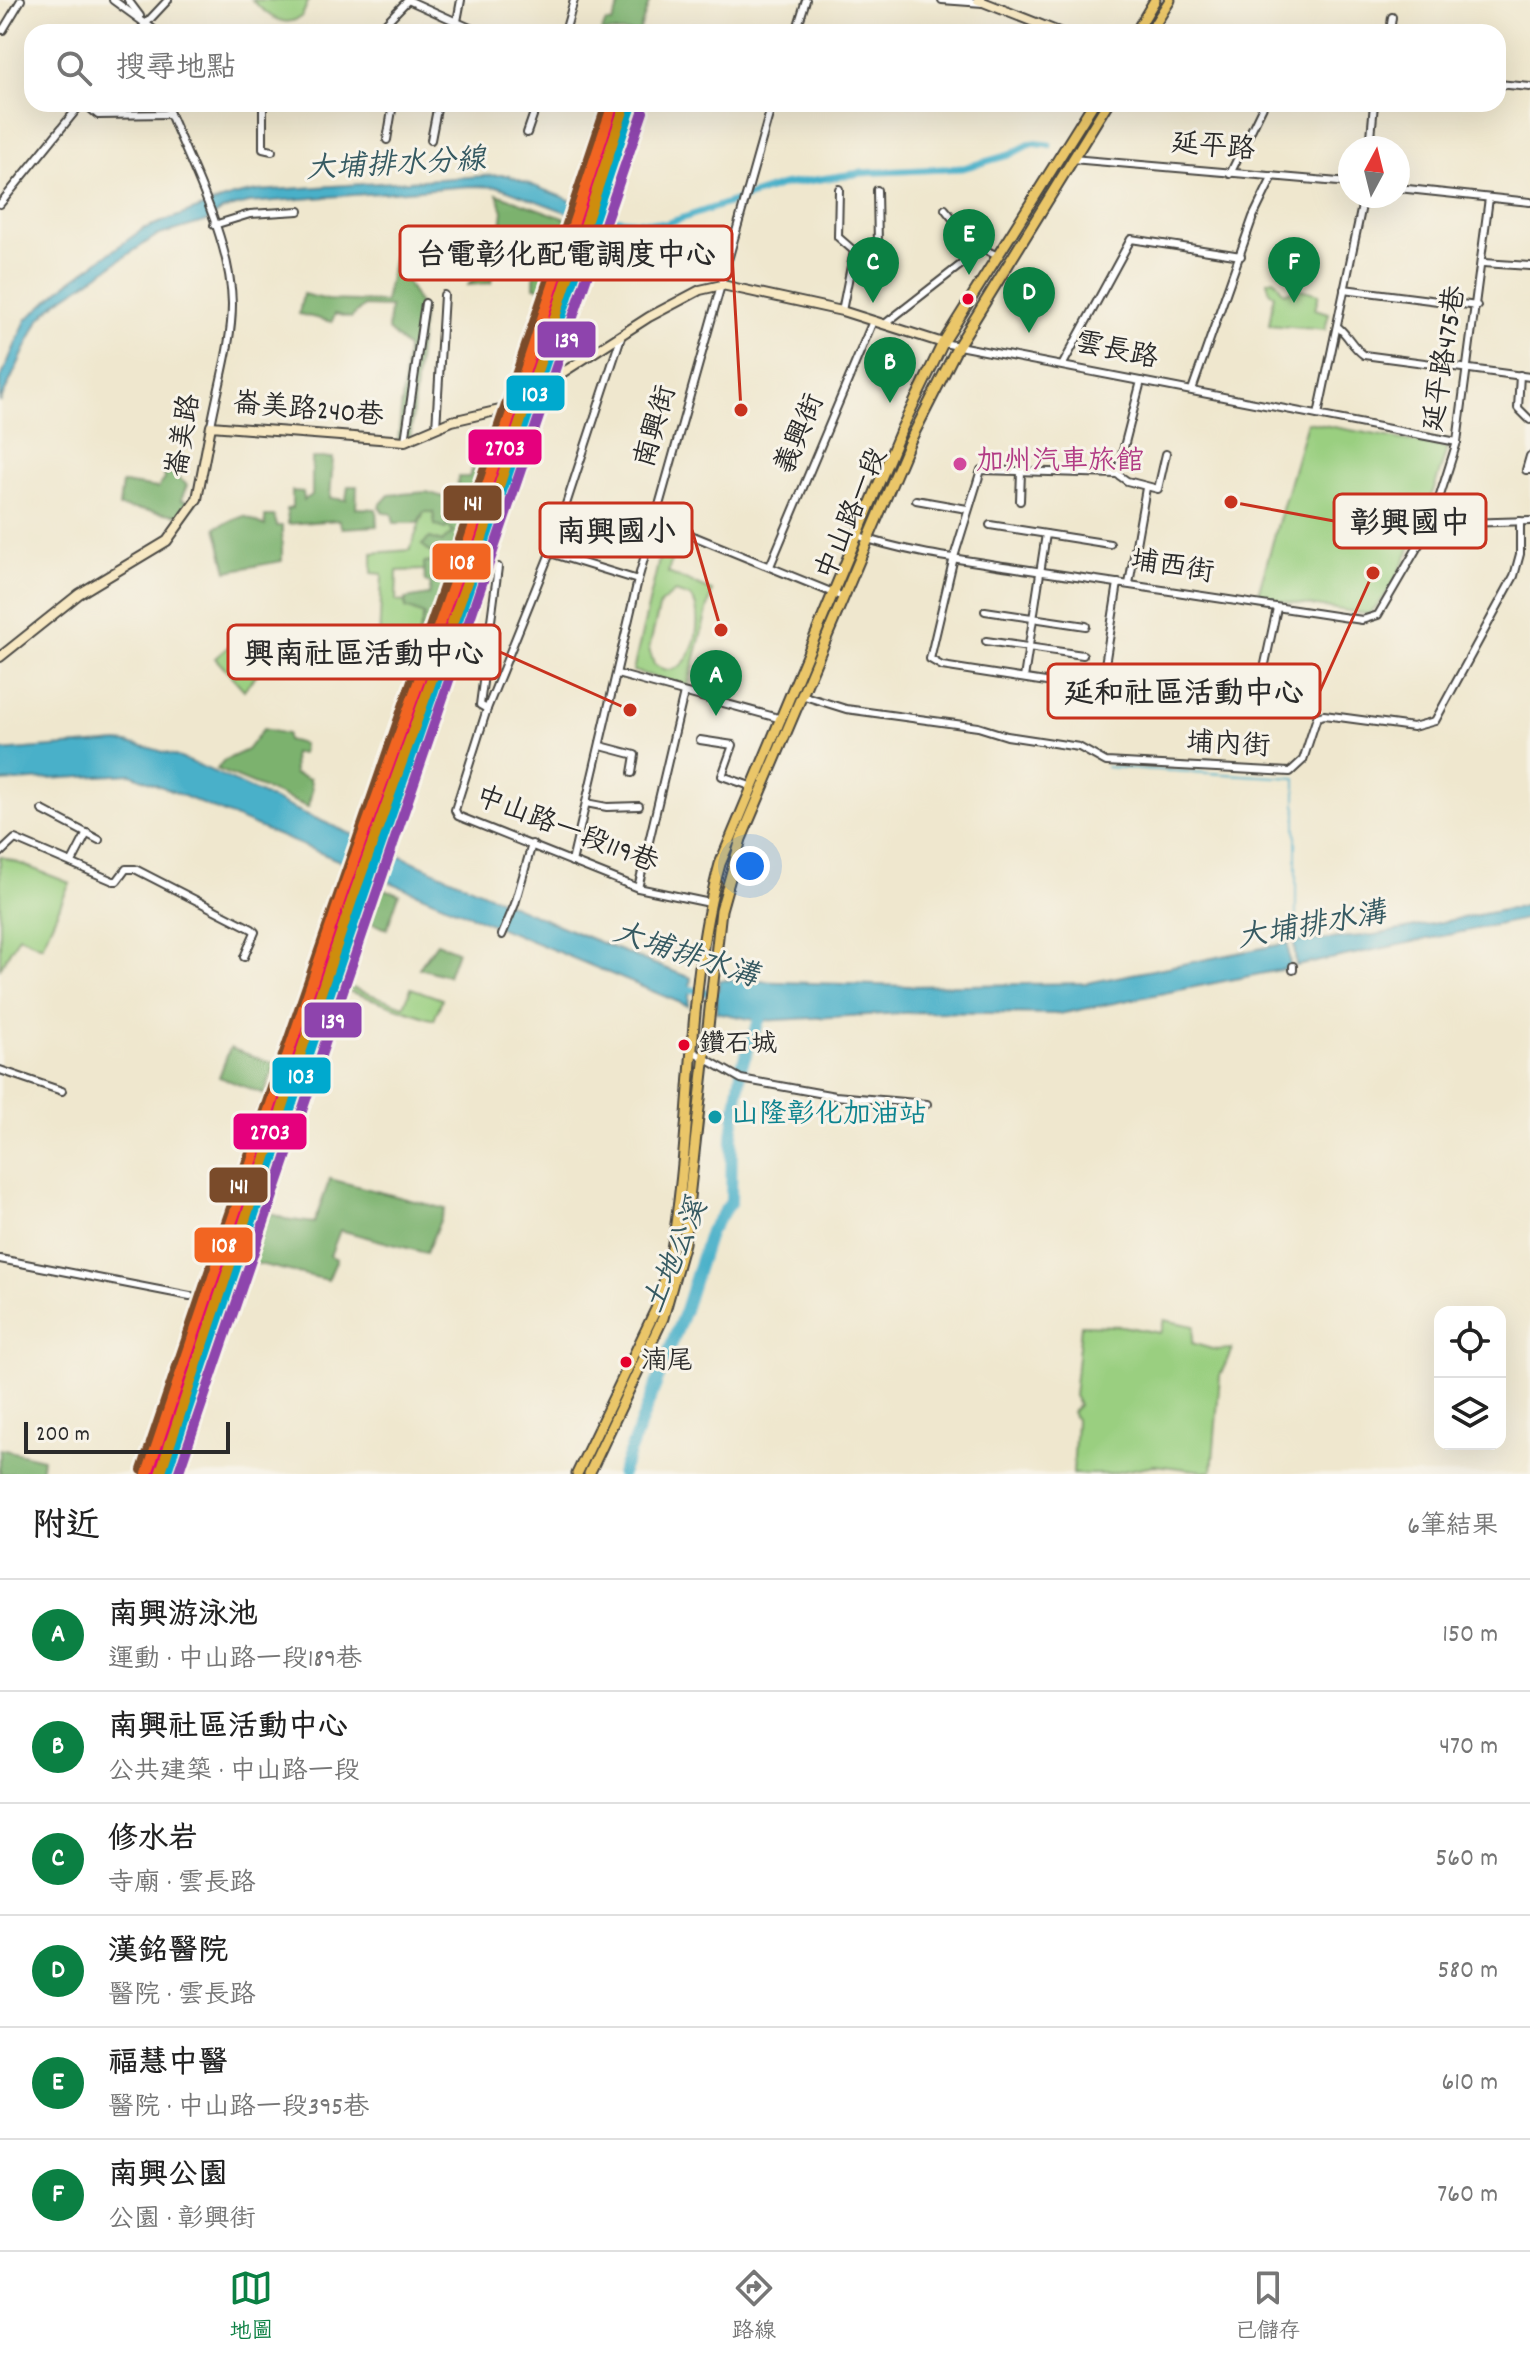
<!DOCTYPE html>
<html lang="zh-TW">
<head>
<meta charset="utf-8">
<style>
	:root { --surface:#fff; --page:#f2f2f2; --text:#222; --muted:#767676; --line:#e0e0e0; --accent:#0b8043 }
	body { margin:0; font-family:Dekko,"LXGW WenKai TC",sans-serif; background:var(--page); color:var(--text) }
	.controls { position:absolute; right:24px; bottom:24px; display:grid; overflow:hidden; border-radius:16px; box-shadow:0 8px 32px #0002 }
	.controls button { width:72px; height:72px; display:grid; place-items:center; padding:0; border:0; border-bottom:2px solid var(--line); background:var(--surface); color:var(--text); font:40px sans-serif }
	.compass { position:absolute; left:1338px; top:136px; width:72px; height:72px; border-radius:50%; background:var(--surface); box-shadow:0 8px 32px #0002; rotate:7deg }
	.scale { position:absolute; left:24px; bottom:20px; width:206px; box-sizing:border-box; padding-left:8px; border:4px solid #2b2b2b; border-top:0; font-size:22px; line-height:28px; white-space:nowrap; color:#2b2b2b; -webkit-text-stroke:6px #f7f3e8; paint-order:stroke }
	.you { position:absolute; left:750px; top:866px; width:28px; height:28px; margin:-20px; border:6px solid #fff; border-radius:50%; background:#1a73e8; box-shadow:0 0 0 12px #1a73e833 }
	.badge { display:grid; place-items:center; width:52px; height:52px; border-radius:50%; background:var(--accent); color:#fff; font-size:26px; font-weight:700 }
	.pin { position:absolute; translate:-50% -66px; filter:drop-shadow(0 2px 4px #0008) }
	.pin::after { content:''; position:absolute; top:42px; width:28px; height:24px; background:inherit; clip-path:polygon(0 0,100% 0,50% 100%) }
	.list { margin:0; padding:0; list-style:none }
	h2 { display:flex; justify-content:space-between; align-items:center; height:104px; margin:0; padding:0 32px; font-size:34px }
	h2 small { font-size:26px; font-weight:400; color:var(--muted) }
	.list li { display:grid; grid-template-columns:52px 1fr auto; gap:24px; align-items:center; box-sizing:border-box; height:112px; padding:0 32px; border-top:2px solid var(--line) }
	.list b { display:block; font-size:30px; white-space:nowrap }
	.list p { margin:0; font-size:26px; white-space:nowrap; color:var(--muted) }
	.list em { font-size:26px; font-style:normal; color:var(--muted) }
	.icon { flex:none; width:44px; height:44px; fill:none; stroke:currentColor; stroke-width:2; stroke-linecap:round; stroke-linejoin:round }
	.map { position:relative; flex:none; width:1530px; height:1474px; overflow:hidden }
	.search { position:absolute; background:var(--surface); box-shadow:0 8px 32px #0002; left:24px; right:24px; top:24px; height:88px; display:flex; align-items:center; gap:20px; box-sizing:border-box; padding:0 28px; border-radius:24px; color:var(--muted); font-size:30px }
	.sheet { height:776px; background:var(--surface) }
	nav { display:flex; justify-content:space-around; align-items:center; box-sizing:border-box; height:112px; border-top:2px solid var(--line); background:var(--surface); font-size:22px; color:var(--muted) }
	nav a { display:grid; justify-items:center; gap:4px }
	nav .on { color:var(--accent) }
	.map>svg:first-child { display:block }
</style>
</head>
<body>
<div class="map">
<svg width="1530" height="1474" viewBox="0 0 1530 1474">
	<rect width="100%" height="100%" fill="#f7f3e8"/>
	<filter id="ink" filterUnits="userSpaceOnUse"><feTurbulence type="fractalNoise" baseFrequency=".0125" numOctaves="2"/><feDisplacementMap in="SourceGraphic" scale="16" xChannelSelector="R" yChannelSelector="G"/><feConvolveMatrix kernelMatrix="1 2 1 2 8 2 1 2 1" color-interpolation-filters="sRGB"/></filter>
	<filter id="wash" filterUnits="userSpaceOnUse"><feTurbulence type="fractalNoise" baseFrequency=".006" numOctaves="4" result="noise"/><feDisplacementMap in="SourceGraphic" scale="32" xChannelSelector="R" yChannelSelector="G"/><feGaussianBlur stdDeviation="1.8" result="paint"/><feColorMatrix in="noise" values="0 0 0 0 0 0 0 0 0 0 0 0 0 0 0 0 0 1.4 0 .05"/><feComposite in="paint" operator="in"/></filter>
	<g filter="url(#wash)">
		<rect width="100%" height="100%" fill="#efe7ce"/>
		<g fill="#9acf80" stroke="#627d56" stroke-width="2" fill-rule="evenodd">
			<path d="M252 0H309L302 16C282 31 266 13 252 0Z"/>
			<polygon points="1274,279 1284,293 1297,288 1319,294 1315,309 1329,313 1325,330 1269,325 1274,294 1270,293 1267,281"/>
			<path d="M1307 422 1447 448C1438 482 1396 600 1367 614L1257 597Z"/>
			<polygon points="424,512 433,512 454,532 442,542 423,545 432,553 434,562 424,570 397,571 396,601 405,602 406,608 424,615 416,645 379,643 382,574 372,573 372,553 410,550"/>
			<path d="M661 551 673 554 668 573 712 591 688 686 633 671ZM675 592 691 597C708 617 690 691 654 664L649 649 660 604Z"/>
			<polygon points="229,646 257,674 244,690 215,658"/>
			<polygon points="0,856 70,883 42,946 19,936 0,968"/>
			<polygon points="329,980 404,1006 411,988 442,999 434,1020 328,984"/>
			<polygon points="1164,1320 1194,1326 1192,1343 1215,1350 1232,1349 1220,1376 1212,1472 1154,1465 1108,1474 1073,1474 1076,1420 1072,1412 1079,1405 1074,1396 1081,1325 1122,1326 1160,1333"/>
		</g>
		<g fill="#7bb26e" stroke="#536e4c" stroke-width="2">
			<polygon points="607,0 650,0 639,32 601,32 606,22 612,23 620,4"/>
			<polygon points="497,194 572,221 562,243 555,246 544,289 534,287 535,254 498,250 503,211"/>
			<path d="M437 232 498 233 491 283 468 285 476 277 479 263C465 252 450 250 433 250L432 256H428L431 237Z"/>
			<polygon points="395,251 403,253 402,265 407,266 407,282 423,311 410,442 398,441 407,348 388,330 390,307 364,306 351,318 335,314 332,322 299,314 303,294 328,300 385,302"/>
			<polygon points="491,437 497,440 414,678 330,671 331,641 416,645 424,615 406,608 405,599 429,595 431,584 425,582 424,563 434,562 432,553 422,545 430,538 442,542 453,532 448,526 445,529 435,525 433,512 424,512 418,523 394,523 392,514 383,512 379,506 389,495 427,492 456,501 458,477 469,477 472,469 476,469 483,443"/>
			<polygon points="312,458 333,458 330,498 346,500 348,486 357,486 356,508 376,509 377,526 342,528 339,520 288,524 287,509 292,508 292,491 303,492 304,500 312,495"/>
			<polygon points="164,472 173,473 187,485 181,500 196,503 186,516 119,507 122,483 158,488 165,479"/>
			<polygon points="244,516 265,526 265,516 274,516 277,526 282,526 282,561 227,571 216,527"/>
			<polygon points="263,729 287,734 287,740 303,744 302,754 293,753 294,774 310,779 312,790 308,807 217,769 223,761 247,750"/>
			<polygon points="362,881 399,894 387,929 351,915"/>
			<polygon points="437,943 457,951 448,976 419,968"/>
			<polygon points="230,1048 275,1064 264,1094 219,1077"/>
			<polygon points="330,1179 445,1209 426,1253 340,1230 330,1256 337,1259 328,1280 233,1258 251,1206 285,1219 314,1223"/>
			<polygon points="0,1449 43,1459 41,1474 0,1474"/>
		</g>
		<g fill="#4ab0c9" stroke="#3a6e7a" stroke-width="2">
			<polygon points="498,175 507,175 575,202 571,214 500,187 471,186 248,203 222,210 207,221 156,236 57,302 39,320 0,402 0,380 26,320 68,283 143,229 233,196 257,191"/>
			<path d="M118 742C170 746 244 787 294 809 426 866 556 928 691 978L688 1006 131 774 0 782V751Z"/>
			<polygon points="1530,905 1530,918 1296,966 1294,942 1374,935"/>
			<polygon points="1288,943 1290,968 1059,1014 921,1012 759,1021 716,1012 719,980 909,986 1087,983"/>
		</g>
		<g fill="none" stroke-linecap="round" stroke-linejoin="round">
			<polyline stroke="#4ab0c9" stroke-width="2" points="1106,767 1296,778 1296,942"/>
			<g stroke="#4ab0c9" stroke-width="7">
				<polyline points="565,208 598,218 665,224 782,185 860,173 963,168 1009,155 1032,143 1049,145"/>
				<polyline points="683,988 726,996"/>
			</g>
			<polyline stroke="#4ab0c9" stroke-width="12" points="621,1474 685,1310 710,1231 731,1202 732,1135 742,1065 759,1021 760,1008"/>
		</g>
	</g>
	<g filter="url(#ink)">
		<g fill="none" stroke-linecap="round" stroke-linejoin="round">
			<defs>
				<g id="street">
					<polyline points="113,0 157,32"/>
					<polyline points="128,0 140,16"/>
					<polyline points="408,0 479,32"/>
					<polyline points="942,0 983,3"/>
					<polyline points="0,29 3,30 21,0"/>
					<polyline points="138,32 168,0"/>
					<polyline points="377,32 408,0"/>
					<polyline points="455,32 461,0"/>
					<polyline points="565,32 574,0"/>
					<polyline points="796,32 806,0"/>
					<polyline points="1390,32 1392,17"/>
					<polyline points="1498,84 1530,87"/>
					<polyline points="85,104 98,115 170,114"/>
					<path d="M166 104C190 164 231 239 232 304 232 343 218 387 211 426"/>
					<polyline points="263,104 263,149 272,151"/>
					<polyline points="527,133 537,104"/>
					<polyline points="387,140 393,104"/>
					<polyline points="431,140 438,104"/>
					<polyline points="1370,148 1374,104"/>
					<polyline points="1072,159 1350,183"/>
					<polyline points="1230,174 1264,104"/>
					<polyline points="1398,188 1530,202"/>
					<polyline points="839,189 838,237 854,251"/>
					<polyline points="0,204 81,104"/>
					<path d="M945 209C961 229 974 246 998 256"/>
					<polyline points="214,225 250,214 299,211"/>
					<polyline points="854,251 878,245 877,190"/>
					<polyline points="1483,263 1530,266"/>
					<polyline points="1344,289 1477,306"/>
					<polyline points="842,311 854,251"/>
					<polyline points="886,323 981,249"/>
					<path d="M1338 327C1349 336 1352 347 1364 355L1530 377"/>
					<polyline points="621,337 550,553 487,709 455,810 458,816 638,888 710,903"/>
					<polyline points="943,343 1457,442"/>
					<polyline points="1063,364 1131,239 1241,256"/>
					<polyline points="1520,375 1518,408 1530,420"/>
					<polyline points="1141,381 1117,474 981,470 954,557 930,659 942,666 1247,713 1256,706 1277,608"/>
					<polyline points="1192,390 1253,217 1273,176"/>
					<polyline points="1318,415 1364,196"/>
					<polyline points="436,428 444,295"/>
					<polyline points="405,441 425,303"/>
					<polyline points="1530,456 1526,470 1530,470"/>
					<polyline points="1117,474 1127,481 1158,489 1166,454"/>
					<polyline points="916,500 967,509"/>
					<polyline points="1020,501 1021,471"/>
					<polyline points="654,520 843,597"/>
					<polyline points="1431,524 1530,521"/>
					<polyline points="990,525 1110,544"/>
					<path d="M856 535C909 554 968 560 1023 569 1136 587 1249 604 1362 620L1378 615 1431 524 1457 442 1489 198"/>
					<polyline points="550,553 638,580"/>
					<polyline points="770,566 873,321"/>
					<polyline points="1129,584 1146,488"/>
					<polyline points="985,611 1086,626"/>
					<polyline points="986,641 1083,655"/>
					<polyline points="617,674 782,719"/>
					<polyline points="1024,678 1046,534"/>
					<polyline points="1101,690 1118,583"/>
					<polyline points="801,695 846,709 978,727 1007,736 1079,747 1106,762 1290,772 1303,760 1317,717 1324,715 1413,727 1435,721 1514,576 1520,554 1520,521"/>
					<polyline points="487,709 480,705 498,567"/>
					<polyline points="700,740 733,745 722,776 753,787"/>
					<polyline points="601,746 635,755 632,773"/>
					<polyline points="586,803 607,807 639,806"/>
					<polyline points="42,810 99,840"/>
					<polyline points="0,853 15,839 113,881 117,881 126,869 135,869 252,929 255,932 244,957"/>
					<polyline points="72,862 87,833"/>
					<polyline points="572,862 638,580 772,104"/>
					<polyline points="638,888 684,693"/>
					<polyline points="502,935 515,904 532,844"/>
					<polyline points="1293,966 1293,970"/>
					<polyline points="694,1052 741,1079 835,1096 927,1104"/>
					<polyline points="0,1070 62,1091"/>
					<polyline points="0,1259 190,1296"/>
				</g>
				<g id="secondary">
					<polyline points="978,0 1059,32"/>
					<polyline points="0,657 79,594 167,541 197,499 211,426 405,441 452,421 522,405 545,384 649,317 700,290 722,285 842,311 943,343"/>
				</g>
				<g id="primary">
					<polyline points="1136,32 1155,0"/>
					<polyline points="1150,32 1170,0"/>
					<path d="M577 1474 656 1309 669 1265C695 1133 684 994 720 864L902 428 943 343 1093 104"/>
					<polyline points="589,1474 663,1318 684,1243 721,910 741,839 909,443 958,346 1107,104"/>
				</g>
			</defs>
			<use href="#street" stroke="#484743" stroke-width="10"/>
			<use href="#secondary" stroke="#484743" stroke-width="12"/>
			<use href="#primary" stroke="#484743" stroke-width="13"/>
			<use href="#street" stroke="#fff" stroke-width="6"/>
			<use href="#secondary" stroke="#f7e8c3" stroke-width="8"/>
			<use href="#primary" stroke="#eac669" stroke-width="9"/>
			<defs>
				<path id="rail-1" d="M153 1474C307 1017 468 562 620 104"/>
				<path id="rail-2" d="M166 1474C319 1018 480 565 631 108"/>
				<path id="rail-3" d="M142 1470C295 1014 456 561 607 104"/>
				<path id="rail-4" d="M178 1474C331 1019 492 567 643 112"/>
				<polyline id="rail-5" points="147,1474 342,893 461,564 613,104"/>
				<polyline id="rail-6" points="160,1474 353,897 472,568 624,108"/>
			</defs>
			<use href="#rail-1" stroke="#f7f3e8" stroke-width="16"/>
			<use href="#rail-2" stroke="#f7f3e8" stroke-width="16"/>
			<use href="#rail-3" stroke="#f7f3e8" stroke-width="16"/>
			<use href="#rail-4" stroke="#f7f3e8" stroke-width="16"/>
			<use href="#rail-5" stroke="#f7f3e8" stroke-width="16"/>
			<use href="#rail-6" stroke="#f7f3e8" stroke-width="16"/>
			<use href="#rail-1" stroke="#e5007d" stroke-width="10"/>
			<use href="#rail-2" stroke="#00a9ce" stroke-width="10"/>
			<use href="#rail-3" stroke="#7a4b2a" stroke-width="10"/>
			<use href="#rail-4" stroke="#8e44ad" stroke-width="10"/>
			<use href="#rail-5" stroke="#f26522" stroke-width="10"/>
			<use href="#rail-6" stroke="#ce8d09" stroke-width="10"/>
		</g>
	</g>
	<g fill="#e4002b" stroke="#f7f3e8" stroke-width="3">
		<circle cx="968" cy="299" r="7"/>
		<circle cx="684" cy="1045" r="7"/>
		<circle cx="626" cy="1362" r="7"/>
	</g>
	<circle fill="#d1479c" stroke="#f7f3e8" stroke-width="3" cx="960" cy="464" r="8"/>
	<circle fill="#0f9aa8" stroke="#f7f3e8" stroke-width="3" cx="715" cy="1117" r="8"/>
	<g text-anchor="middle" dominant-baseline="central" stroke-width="6" stroke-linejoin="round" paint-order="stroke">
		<g font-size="26" fill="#2b2b2b" stroke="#f7f3e8" text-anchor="start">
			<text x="699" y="1045">鑽石城</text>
			<text x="641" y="1362">湳尾</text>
		</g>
		<g font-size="28" fill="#2b2b2b" stroke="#f7f3e8">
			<text transform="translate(1213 149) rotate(5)">延平路</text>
			<text transform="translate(1116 353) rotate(12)">雲長路</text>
			<text transform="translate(1447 359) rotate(-81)">延平路475巷</text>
			<text transform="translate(308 412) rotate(5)">崙美路240巷</text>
			<text transform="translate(658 427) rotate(-74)">南興街</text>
			<text transform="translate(802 435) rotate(-67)">義興街</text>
			<text transform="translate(186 436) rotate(-80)">崙美路</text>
			<text transform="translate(854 515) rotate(-67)">中山路一段</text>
			<text transform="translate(1172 569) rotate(9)">埔西街</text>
			<text transform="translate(1228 747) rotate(3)">埔內街</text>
			<text transform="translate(566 832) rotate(21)">中山路一段119巷</text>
		</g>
		<g font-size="28" fill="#b23c85" stroke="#f7f3e8" text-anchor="start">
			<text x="976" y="464">加州汽車旅館</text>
		</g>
		<g font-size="28" fill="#0d838f" stroke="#f7f3e8" text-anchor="start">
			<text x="731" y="1117">山隆彰化加油站</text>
		</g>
		<g font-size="30" font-style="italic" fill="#365a62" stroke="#f7f3e8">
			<text transform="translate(396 167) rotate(-3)">大埔排水分線</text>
			<text transform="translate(1312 928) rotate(-10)">大埔排水溝</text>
			<text transform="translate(685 957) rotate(18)">大埔排水溝</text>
			<text transform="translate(678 1257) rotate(-67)">土地公溪</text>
		</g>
	</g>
	<path fill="none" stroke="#c8321e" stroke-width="3" d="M741 410L732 253M1231 502L1334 521M721 630L692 530M630 710L500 652M1373 573L1320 691"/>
	<g fill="#c8321e" stroke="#f7f3e8" stroke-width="3">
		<circle cx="741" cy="410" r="8"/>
		<circle cx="1231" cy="502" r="8"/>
		<circle cx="721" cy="630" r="8"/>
		<circle cx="630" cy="710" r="8"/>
		<circle cx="1373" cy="573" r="8"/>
	</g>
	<g fill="#f7f3e8" stroke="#c8321e" stroke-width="3">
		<rect x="400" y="226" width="332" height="54" rx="8"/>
		<rect x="1334" y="494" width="152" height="54" rx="8"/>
		<rect x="540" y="503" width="152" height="54" rx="8"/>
		<rect x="228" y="625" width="272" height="54" rx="8"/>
		<rect x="1048" y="664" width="272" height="54" rx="8"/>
	</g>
	<g font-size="30" text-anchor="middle" font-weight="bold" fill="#2b2b2b">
		<text x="566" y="264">台電彰化配電調度中心</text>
		<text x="1410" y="532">彰興國中</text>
		<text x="616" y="541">南興國小</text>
		<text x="364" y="663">興南社區活動中心</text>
		<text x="1184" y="702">延和社區活動中心</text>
	</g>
	<g stroke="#f7f3e8" stroke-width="3">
		<rect x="536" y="320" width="61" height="39" rx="8" fill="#8e44ad"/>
		<rect x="505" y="374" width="61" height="38" rx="8" fill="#00a9ce"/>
		<rect x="467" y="428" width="76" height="38" rx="8" fill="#e5007d"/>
		<rect x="442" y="484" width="61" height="38" rx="8" fill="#7a4b2a"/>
		<rect x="431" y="542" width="61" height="39" rx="8" fill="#f26522"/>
		<rect x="303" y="1001" width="60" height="38" rx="8" fill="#8e44ad"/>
		<rect x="271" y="1056" width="61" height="39" rx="8" fill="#00a9ce"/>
		<rect x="232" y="1112" width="76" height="39" rx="8" fill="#e5007d"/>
		<rect x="208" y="1166" width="61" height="38" rx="8" fill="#7a4b2a"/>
		<rect x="193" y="1226" width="61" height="38" rx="8" fill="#f26522"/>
	</g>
	<g font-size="22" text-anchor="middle" font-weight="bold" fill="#fff">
		<text x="567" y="347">139</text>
		<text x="535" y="401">103</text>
		<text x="505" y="455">2703</text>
		<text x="473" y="510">141</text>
		<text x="462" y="569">108</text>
		<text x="333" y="1028">139</text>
		<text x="301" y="1083">103</text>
		<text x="270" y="1139">2703</text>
		<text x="239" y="1193">141</text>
		<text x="224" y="1252">108</text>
	</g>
</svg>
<div class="controls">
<button><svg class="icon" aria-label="locate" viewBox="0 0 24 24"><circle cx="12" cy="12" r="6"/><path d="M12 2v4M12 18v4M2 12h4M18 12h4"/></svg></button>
<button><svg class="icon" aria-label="layers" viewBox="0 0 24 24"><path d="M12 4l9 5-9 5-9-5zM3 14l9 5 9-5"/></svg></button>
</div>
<svg class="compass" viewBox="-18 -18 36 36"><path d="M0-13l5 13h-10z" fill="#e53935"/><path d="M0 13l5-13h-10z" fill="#767676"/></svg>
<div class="scale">200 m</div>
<div class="you"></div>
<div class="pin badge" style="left:716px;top:716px">A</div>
<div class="pin badge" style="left:890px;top:403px">B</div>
<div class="pin badge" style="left:873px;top:303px">C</div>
<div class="pin badge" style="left:1029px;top:333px">D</div>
<div class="pin badge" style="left:969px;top:275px">E</div>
<div class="pin badge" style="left:1294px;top:303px">F</div>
<div class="search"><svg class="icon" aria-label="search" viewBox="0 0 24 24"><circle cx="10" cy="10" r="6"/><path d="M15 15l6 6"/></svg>搜尋地點</div>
</div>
<section class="sheet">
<h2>附近<small>6筆結果</small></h2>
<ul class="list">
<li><span class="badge">A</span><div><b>南興游泳池</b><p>運動 · 中山路一段189巷</p></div><em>150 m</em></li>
<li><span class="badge">B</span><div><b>南興社區活動中心</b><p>公共建築 · 中山路一段</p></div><em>470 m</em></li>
<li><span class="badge">C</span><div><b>修水岩</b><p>寺廟 · 雲長路</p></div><em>560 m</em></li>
<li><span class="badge">D</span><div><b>漢銘醫院</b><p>醫院 · 雲長路</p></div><em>580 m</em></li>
<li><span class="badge">E</span><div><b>福慧中醫</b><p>醫院 · 中山路一段395巷</p></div><em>610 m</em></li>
<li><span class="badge">F</span><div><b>南興公園</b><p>公園 · 彰興街</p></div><em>760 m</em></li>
</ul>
</section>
<nav>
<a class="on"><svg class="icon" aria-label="map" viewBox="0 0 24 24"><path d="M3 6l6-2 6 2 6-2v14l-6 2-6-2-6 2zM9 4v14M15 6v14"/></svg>地圖</a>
<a><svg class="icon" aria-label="directions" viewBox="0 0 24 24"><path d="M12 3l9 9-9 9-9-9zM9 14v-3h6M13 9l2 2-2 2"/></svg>路線</a>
<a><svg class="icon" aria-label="saved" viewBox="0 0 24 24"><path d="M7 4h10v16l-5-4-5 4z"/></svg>已儲存</a>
</nav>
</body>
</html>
